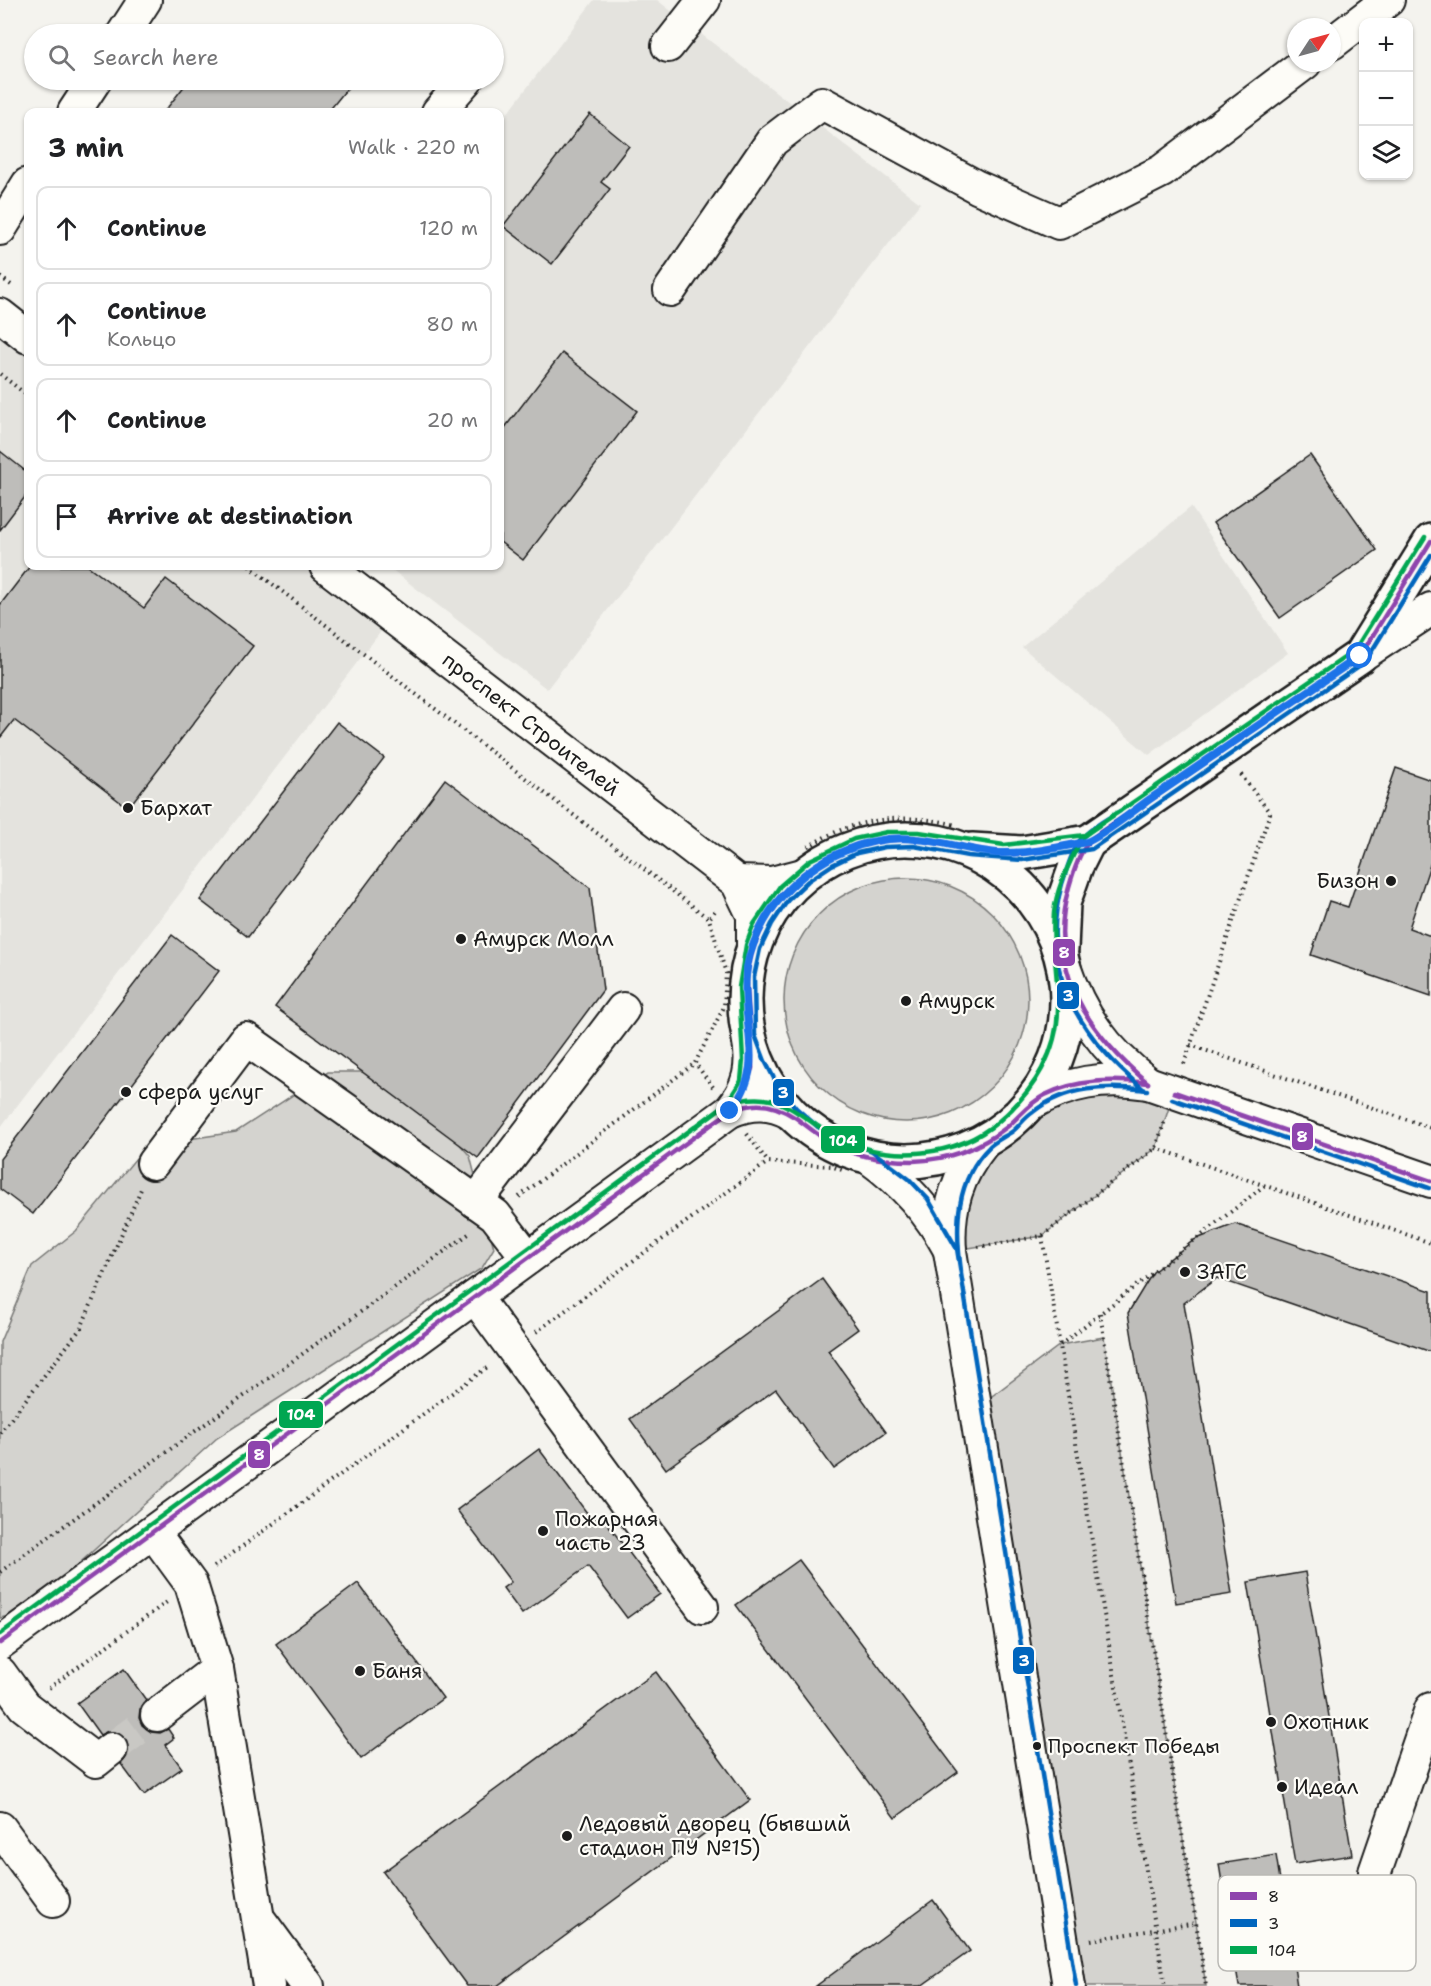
<!DOCTYPE html>
<html lang="en">
<head>
<meta charset="utf-8">
<style>
	:root { --surface:#fff; --page:#f6f6f6; --text:#202124; --muted:#757577; --line:#e0e0e0 }
	body { margin:0; font-family:"Shantell Sans",sans-serif; background:var(--page); color:var(--text) }
	.controls { position:absolute; right:18px; top:18px; display:grid; overflow:hidden; border-radius:12px; box-shadow:0 2px 4px #0004 }
	.controls button { width:54px; height:54px; display:grid; place-items:center; padding:0; border:0; border-bottom:2px solid var(--line); background:var(--surface); color:var(--text); font:30px sans-serif }
	.compass { position:absolute; left:1287px; top:18px; width:54px; height:54px; border-radius:50%; background:var(--surface); box-shadow:0 2px 4px #0004; rotate:54deg }
	.stop { position:absolute; width:18px; height:18px; margin:-14px; border:4px solid #1a73e8; border-radius:50%; background:#fff }
	.stop.end { background:#1a73e8; border-color:#fff; box-shadow:0 2px 6px #0008 }
	.list { margin:0; padding:0; list-style:none }
	h2 { display:flex; justify-content:space-between; align-items:center; height:78px; margin:0; padding:0 24px; font-size:26px }
	h2 small { font-size:20px; font-weight:400; color:var(--muted) }
	.list li { display:grid; grid-template-columns:39px 1fr auto; gap:18px; align-items:center; box-sizing:border-box; height:84px; margin:0 12px 12px; padding:0 12px; border:2px solid var(--line); border-radius:12px }
	.list b { display:block; font-size:22px; white-space:nowrap }
	.list p { margin:0; font-size:20px; white-space:nowrap; color:var(--muted) }
	.list em { font-size:20px; font-style:normal; color:var(--muted) }
	.icon { flex:none; width:33px; height:33px; fill:none; stroke:currentColor; stroke-width:2; stroke-linecap:round; stroke-linejoin:round }
	.map { position:relative; flex:none; width:1431px; height:1986px; overflow:hidden }
	.search { position:absolute; background:var(--surface); box-shadow:0 2px 4px #0004; left:24px; top:24px; width:480px; height:66px; display:flex; align-items:center; gap:15px; box-sizing:border-box; padding:0 21px; border-radius:33px; color:var(--muted); font-size:22px }
	.panel { position:absolute; background:var(--surface); box-shadow:0 2px 4px #0004; left:24px; top:108px; width:480px; height:462px; border-radius:12px }
	.map>svg:first-child { display:block }
</style>
</head>
<body>
<div class="map">
<svg width="1431" height="1986" viewBox="0 0 1431 1986">
	<rect width="100%" height="100%" fill="#f4f3ee"/>
	<filter id="ink" filterUnits="userSpaceOnUse"><feTurbulence type="fractalNoise" baseFrequency=".0167" numOctaves="2"/><feDisplacementMap in="SourceGraphic" scale="12" xChannelSelector="R" yChannelSelector="G"/><feConvolveMatrix kernelMatrix="1 2 1 2 8 2 1 2 1" color-interpolation-filters="sRGB"/></filter>
	<g filter="url(#ink)">
		<g fill="#e4e3de">
			<polygon points="594,0 657,0 920,203 547,689 387,566 500,566 500,123"/>
			<polygon points="0,315 28,337 28,566 326,566 392,617 0,1128"/>
			<polygon points="1191,507 1288,653 1149,755 1022,647"/>
		</g>
		<g fill="#d4d3cf" stroke="#787876" stroke-width="1.5">
			<circle cx="906" cy="1000" r="122"/>
			<polygon points="328,1072 373,1072 410,1087 470,1156 494,1248 482,1268 217,1438 49,1591 9,1616 0,1618 0,1342 32,1266 76,1231 136,1158 161,1143 236,1132"/>
			<polygon points="1174,1092 1156,1148 1042,1236 950,1251 984,1142 1008,1125 1030,1104 1049,1093"/>
			<polygon points="1104,1337 1206,1986 1069,1986 976,1408 1060,1345"/>
		</g>
		<g fill="#bebdba" stroke="#1c1c1c" stroke-width="1.5">
			<polygon points="189,80 354,80 328,112 164,112"/>
			<polygon points="590,114 629,146 601,182 610,189 552,264 503,226"/>
			<polygon points="562,353 637,411 523,560 500,542 500,434"/>
			<polygon points="0,451 28,473 28,493 0,530"/>
			<polygon points="1310,455 1377,550 1280,618 1213,523"/>
			<polygon points="30,566 88,566 144,608 166,579 253,646 128,808 14,720 0,738 0,605"/>
			<polygon points="337,722 384,758 248,937 200,900"/>
			<polygon points="1396,768 1431,780 1431,862 1409,928 1431,936 1431,996 1311,955 1329,901 1348,907"/>
			<polygon points="445,779 590,888 603,990 478,1158 275,1007"/>
			<polygon points="172,935 219,971 33,1214 0,1189 0,1159"/>
			<polygon points="1235,1224 1431,1291 1431,1352 1217,1278 1184,1303 1232,1594 1176,1603 1128,1313 1153,1272 1194,1240"/>
			<polygon points="822,1279 858,1329 828,1351 886,1432 834,1469 776,1389 666,1469 630,1419"/>
			<polygon points="539,1449 593,1521 601,1515 660,1594 627,1618 588,1566 522,1614 503,1588 511,1582 457,1510"/>
			<polygon points="799,1560 958,1772 895,1818 736,1605"/>
			<polygon points="1305,1572 1352,1855 1295,1864 1248,1582"/>
			<polygon points="358,1583 443,1698 361,1759 276,1644"/>
			<polygon points="124,1669 146,1700 140,1709 139,1718 142,1725 151,1732 160,1733 168,1729 174,1738 165,1745 182,1768 144,1795 121,1764 128,1755 129,1747 125,1738 117,1732 108,1731 100,1735 77,1703"/>
			<polygon points="656,1672 750,1800 497,1986 467,1986 383,1872"/>
			<polygon points="1276,1855 1297,1986 1239,1986 1219,1864"/>
			<polygon points="933,1900 970,1951 921,1986 816,1986"/>
		</g>
		<g fill="none" stroke-linecap="round" stroke-linejoin="round">
			<polyline stroke="#c9c8c4" stroke-width="32" stroke-dasharray="32 16" stroke-linecap="butt" points="111,1749 157,1715"/>
			<defs>
				<g id="minor">
					<polyline points="123,34 145,0"/>
					<polyline points="1332,43 1388,0"/>
					<polyline points="668,46 704,0"/>
					<polyline points="74,112 95,80"/>
					<polyline points="438,112 466,80"/>
					<polyline points="0,229 28,184"/>
					<polyline points="670,290 772,141 822,103 977,187 1059,223 1162,171 1305,63"/>
					<polyline points="0,315 28,337"/>
					<polyline points="326,566 737,882 753,915 753,947"/>
					<polyline points="1360,656 1431,609"/>
					<polyline points="737,882 772,883 803,875"/>
					<path d="M1063 964C1080 1015 1105 1051 1148 1083"/>
					<path d="M1030 1104C1068 1082 1104 1076 1148 1083L1431 1181"/>
					<path d="M730 1111C752 1102 770 1102 791 1113"/>
					<path d="M984 1142C957 1175 947 1208 950 1251L1069 1986"/>
					<path d="M868 1157C904 1183 929 1211 950 1250"/>
					<polyline points="153,1163 246,1039 495,1215 528,1258"/>
					<polyline points="476,1202 623,1009"/>
					<polyline points="475,1297 702,1607"/>
					<polyline points="153,1532 191,1584 217,1669 269,1986"/>
					<path d="M0 1643 730 1111C750 1087 754 1065 748 1036"/>
					<polyline points="0,1673 24,1706 96,1761 111,1749"/>
					<polyline points="157,1715 217,1669"/>
					<polyline points="0,1828 53,1901"/>
					<polyline points="1375,1872 1431,1709"/>
					<polyline points="261,1922 308,1986"/>
				</g>
				<g id="major">
					<circle cx="906" cy="1000" r="161"/>
					<polyline points="972,850 1022,853 1088,842 1360,656 1431,541"/>
					<polyline points="1061,949 1063,903 1076,866 1088,842"/>
				</g>
			</defs>
			<use href="#minor" stroke="#1c1c1c" stroke-width="36"/>
			<use href="#major" stroke="#1c1c1c" stroke-width="38"/>
			<g stroke="#1c1c1c" stroke-width="4" stroke-dasharray="1.5 4.5" stroke-linecap="butt">
				<polyline points="0,277 14,287"/>
				<polyline points="0,374 28,396"/>
				<polyline points="249,566 709,919"/>
				<path d="M808 847C851 818 906 812 956 825"/>
				<polyline points="1190,1045 1431,1128"/>
				<polyline points="1184,1064 1270,813 1239,772"/>
				<polyline points="713,1087 695,1063 724,1007 726,973 709,919 717,908"/>
				<polyline points="747,1134 768,1162 831,1166 842,1170"/>
				<polyline points="1156,1148 1431,1243"/>
				<polyline points="519,1197 695,1063"/>
				<polyline points="1042,1236 1165,1986"/>
				<polyline points="978,1247 1042,1236 1156,1148 1165,1120"/>
				<polyline points="1100,1313 1206,1986"/>
				<polyline points="536,1332 768,1162"/>
				<polyline points="1060,1345 1264,1186"/>
				<polyline points="0,1433 81,1328 141,1189"/>
				<polyline points="214,1567 489,1366"/>
				<polyline points="0,1572 470,1233"/>
				<polyline points="49,1688 167,1602"/>
				<polyline points="1091,1940 1196,1923"/>
			</g>
			<use href="#minor" stroke="#fdfcf7" stroke-width="32"/>
			<use href="#major" stroke="#fdfcf7" stroke-width="33"/>
			<defs>
				<g id="bus-1">
					<path d="M1124 817C1112 825 1096 833 1087 844 1078 856 1073 873 1069 887 1045 969 1087 1032 1148 1083"/>
					<polyline points="1174,1092 1431,1181"/>
					<path d="M698 1134C732 1109 756 1091 796 1118 807 1126 818 1135 829 1142 854 1157 885 1161 913 1161 947 1160 980 1148 1007 1127 1020 1116 1029 1103 1045 1095 1077 1079 1113 1079 1148 1083"/>
					<polyline points="0,1643 730,1111 741,1098 752,1068 746,976 753,947 765,920 782,895 803,875 828,858 855,846 884,840 914,838 996,853 1022,853 1088,842 1360,656 1431,541"/>
				</g>
				<g id="bus-2">
					<path d="M1120 811C1107 819 1092 827 1082 838 1072 850 1067 869 1062 884 1037 970 1079 1035 1143 1089"/>
					<polyline points="1172,1099 1429,1188"/>
					<path d="M961 1271C955 1226 955 1180 990 1146 997 1140 1006 1136 1013 1131 1020 1125 1025 1117 1033 1112 1066 1086 1107 1085 1147 1090"/>
					<polyline points="1076,1985 957,1249 928,1199 909,1179 872,1151 843,1140 818,1127 796,1108 778,1086 765,1061 755,1035 754,977 760,949 772,924 788,900 808,881 832,865 857,853 885,847 914,846 968,856 1022,860 1092,849 1365,662 1431,555"/>
				</g>
				<g id="bus-3">
					<polyline points="694,1128 726,1104 741,1081 743,1060 739,987 746,945 754,924 780,886 810,860 854,839 887,832 919,832 1004,845 1085,835 1116,813"/>
					<path d="M0 1634 726 1104C782 1085 795 1118 841 1139 890 1163 957 1157 999 1121 1034 1091 1059 1051 1058 1004 1058 973 1051 944 1054 913 1057 885 1070 863 1082 837L1354 651 1425 537"/>
				</g>
			</defs>
			<use href="#bus-1" stroke="#fdfcf7" stroke-width="9"/>
			<use href="#bus-2" stroke="#fdfcf7" stroke-width="9"/>
			<use href="#bus-3" stroke="#fdfcf7" stroke-width="9"/>
			<use href="#bus-1" stroke="#8e44ad" stroke-width="4.5"/>
			<use href="#bus-2" stroke="#0065bd" stroke-width="4.5"/>
			<use href="#bus-3" stroke="#00a651" stroke-width="4.5"/>
		</g>
	</g>
	<g fill="none" stroke-linecap="round" stroke-linejoin="round" filter="url(#ink)">
		<path stroke="#1a73e8" stroke-width="8" d="M730 1111C768 1066 741 1027 746 976 748 948 764 916 783 895 816 858 867 834 916 839 944 841 969 851 997 853 1027 854 1057 848 1086 842 1099 839 1137 808 1150 799 1220 751 1290 703 1360 656"/>
	</g>
	<g fill="#1c1c1c" stroke="#fdfcf7" stroke-width="2">
		<circle cx="128" cy="808" r="6"/>
		<circle cx="1391" cy="881" r="6"/>
		<circle cx="461" cy="939" r="6"/>
		<circle cx="906" cy="1001" r="6"/>
		<circle cx="126" cy="1092" r="6"/>
		<circle cx="1185" cy="1272" r="6"/>
		<circle cx="543" cy="1531" r="6"/>
		<circle cx="360" cy="1671" r="6"/>
		<circle cx="1271" cy="1722" r="6"/>
		<circle cx="1037" cy="1746" r="5"/>
		<circle cx="1282" cy="1787" r="6"/>
		<circle cx="567" cy="1836" r="6"/>
	</g>
	<g text-anchor="middle" dominant-baseline="central" stroke-width="4.5" stroke-linejoin="round" paint-order="stroke">
		<g font-size="20" fill="#1c1c1c" stroke="#fdfcf7" text-anchor="start">
			<text x="1048" y="1746">Проспект Победы</text>
		</g>
		<g font-size="21" fill="#1c1c1c" stroke="#fdfcf7">
			<text transform="translate(531 724) rotate(38)">проспект Строителей</text>
		</g>
		<g font-size="21" fill="#1c1c1c" stroke="#fdfcf7" text-anchor="start">
			<text x="140" y="808">Бархат</text>
			<text x="1379" y="881" text-anchor="end">Бизон</text>
			<text x="473" y="939">Амурск Молл</text>
			<text x="918" y="1001">Амурск</text>
			<text x="138" y="1092">сфера услуг</text>
			<text x="1197" y="1272">ЗАГС</text>
			<text x="555" y="1519">Пожарная<tspan x="555" dy="24">часть 23</tspan></text>
			<text x="372" y="1671">Баня</text>
			<text x="1283" y="1722">Охотник</text>
			<text x="1294" y="1787">Идеал</text>
			<text x="579" y="1824">Ледовый дворец (бывший<tspan x="579" dy="24">cтадион ПУ №15)</tspan></text>
		</g>
	</g>
	<rect x="1218" y="1875" width="198" height="96" rx="9" fill="#fdfcf7" stroke="#bab9b5" stroke-width="1.5"/>
	<rect x="1230" y="1892" width="27" height="8" fill="#8e44ad"/>
	<rect x="1230" y="1919" width="27" height="8" fill="#0065bd"/>
	<rect x="1230" y="1946" width="27" height="8" fill="#00a651"/>
	<g font-size="16" fill="#1c1c1c">
		<text x="1268" y="1902">8</text>
		<text x="1268" y="1929">3</text>
		<text x="1268" y="1956">104</text>
	</g>
	<g stroke="#fdfcf7" stroke-width="2">
		<rect x="1052" y="938" width="24" height="29" rx="6" fill="#8e44ad"/>
		<rect x="1056" y="981" width="24" height="29" rx="6" fill="#0065bd"/>
		<rect x="772" y="1078" width="23" height="29" rx="6" fill="#0065bd"/>
		<rect x="1291" y="1122" width="23" height="29" rx="6" fill="#8e44ad"/>
		<rect x="820" y="1125" width="46" height="29" rx="6" fill="#00a651"/>
		<rect x="278" y="1400" width="46" height="29" rx="6" fill="#00a651"/>
		<rect x="247" y="1440" width="24" height="29" rx="6" fill="#8e44ad"/>
		<rect x="1012" y="1646" width="23" height="29" rx="6" fill="#0065bd"/>
	</g>
	<g font-size="16" text-anchor="middle" font-weight="bold" fill="#fff">
		<text x="1064" y="958">8</text>
		<text x="1068" y="1001">3</text>
		<text x="783" y="1098">3</text>
		<text x="1302" y="1142">8</text>
		<text x="843" y="1146">104</text>
		<text x="301" y="1420">104</text>
		<text x="259" y="1460">8</text>
		<text x="1024" y="1666">3</text>
	</g>
</svg>
<div class="controls">
<button>+</button>
<button>−</button>
<button><svg class="icon" aria-label="layers" viewBox="0 0 24 24"><path d="M12 4l9 5-9 5-9-5zM3 14l9 5 9-5"/></svg></button>
</div>
<svg class="compass" viewBox="-18 -18 36 36"><path d="M0-13l5 13h-10z" fill="#e53935"/><path d="M0 13l5-13h-10z" fill="#757577"/></svg>
<div class="stop" style="left:1360px;top:656px"></div>
<div class="stop end" style="left:730px;top:1111px"></div>
<div class="search"><svg class="icon" aria-label="search" viewBox="0 0 24 24"><circle cx="10" cy="10" r="6"/><path d="M15 15l6 6"/></svg>Search here</div>
<section class="panel">
<h2>3 min<small>Walk · 220 m</small></h2>
<ul class="list">
<li><svg class="icon" aria-label="ahead" viewBox="0 0 24 24"><path d="M12 20V5M6 11l6-6 6 6"/></svg><div><b>Continue</b></div><em>120 m</em></li>
<li><svg class="icon" aria-label="ahead" viewBox="0 0 24 24"><path d="M12 20V5M6 11l6-6 6 6"/></svg><div><b>Continue</b><p>Кольцо</p></div><em>80 m</em></li>
<li><svg class="icon" aria-label="ahead" viewBox="0 0 24 24"><path d="M12 20V5M6 11l6-6 6 6"/></svg><div><b>Continue</b></div><em>20 m</em></li>
<li><svg class="icon" aria-label="arrive" viewBox="0 0 24 24"><path d="M6 21V4h12l-3 4 3 4H6"/></svg><div><b>Arrive at destination</b></div></li>
</ul>
</section>
</div>
</body>
</html>
